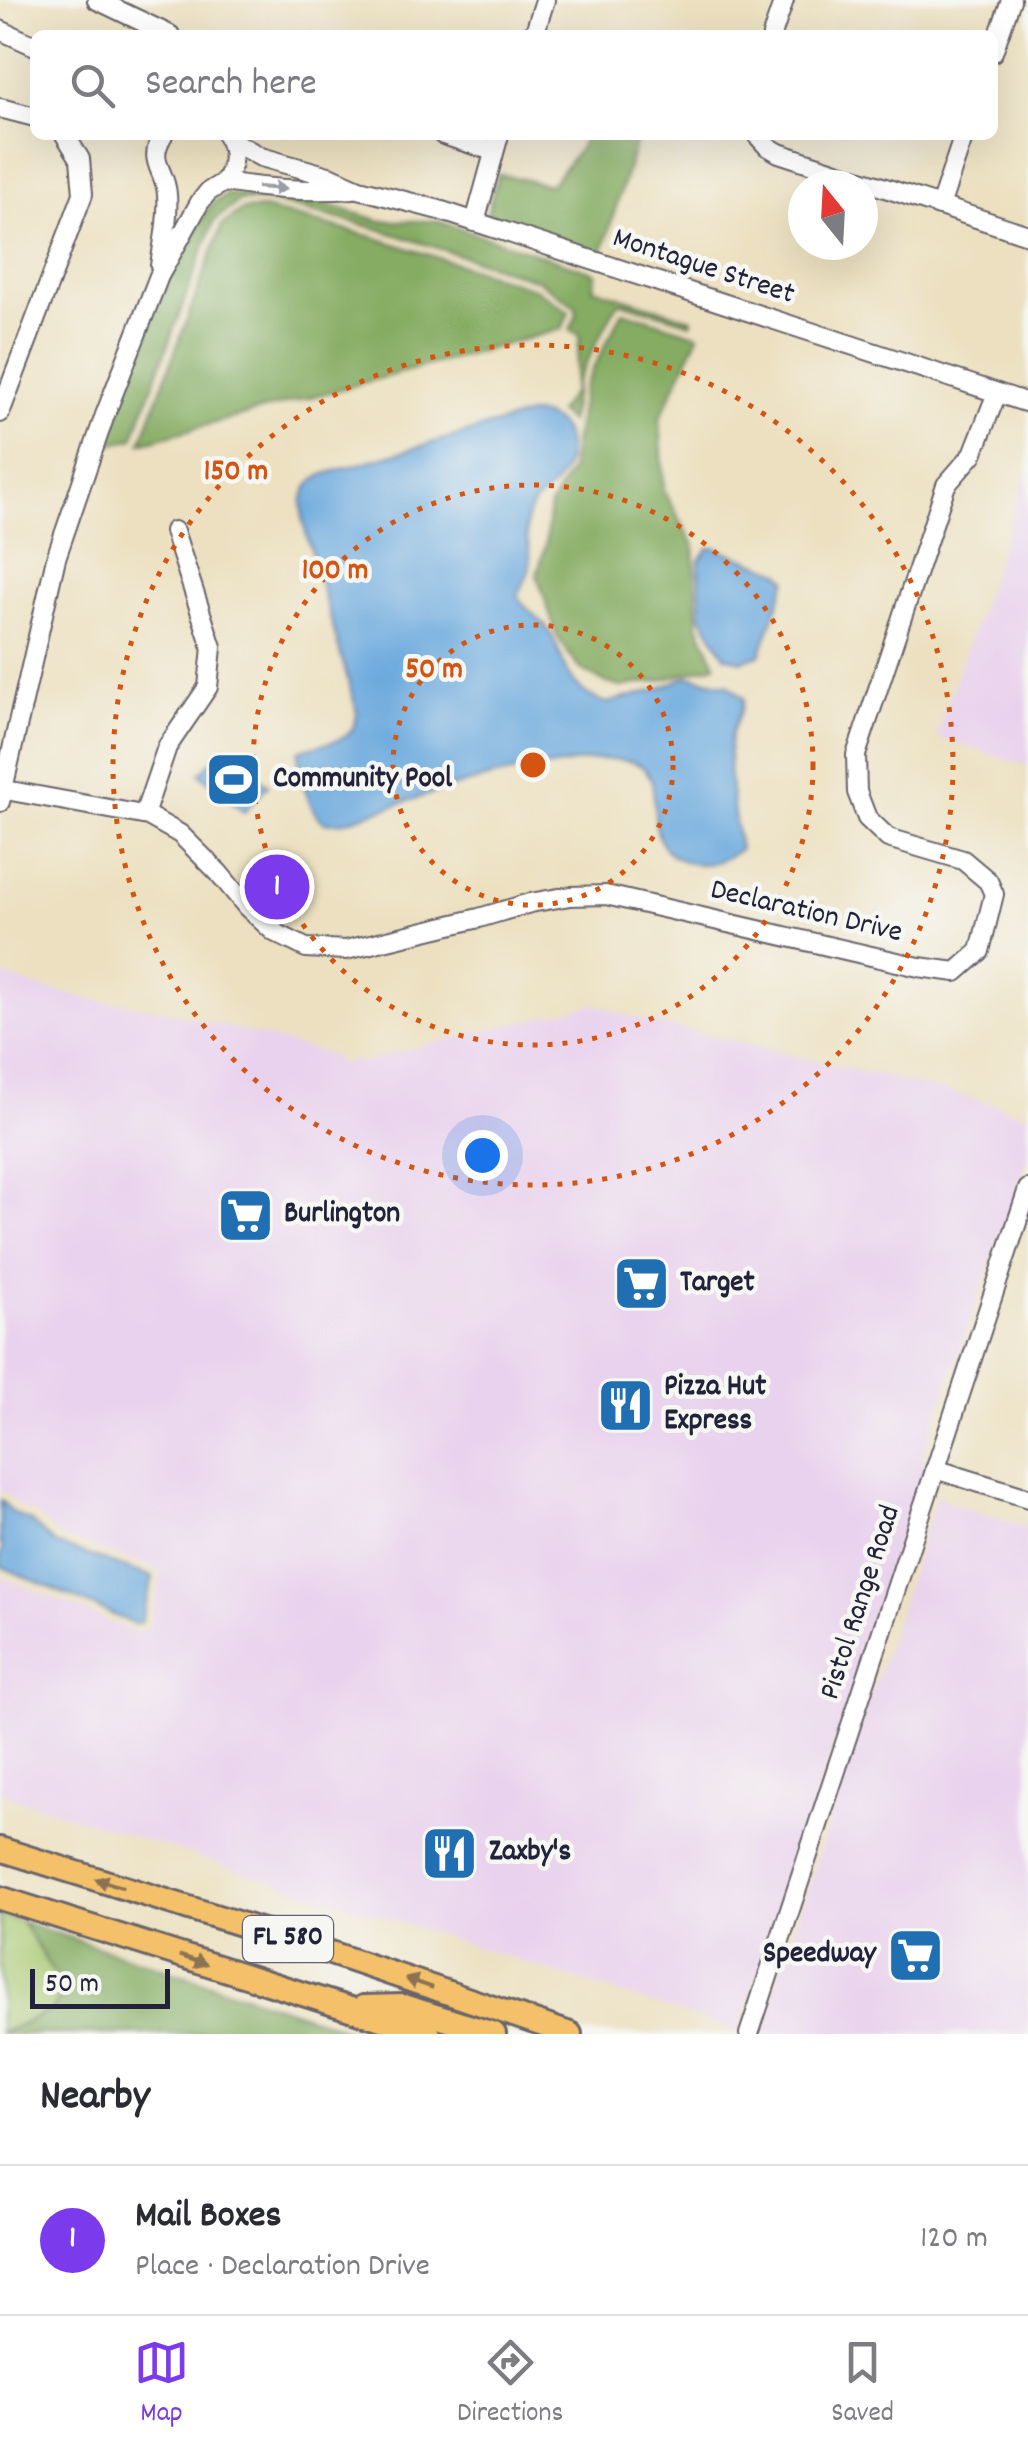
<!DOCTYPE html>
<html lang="en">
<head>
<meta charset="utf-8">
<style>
	:root { --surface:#fff; --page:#f2f2f3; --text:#2b2b33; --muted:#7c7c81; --line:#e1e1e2; --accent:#7c3aed }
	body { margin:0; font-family:Dekko,sans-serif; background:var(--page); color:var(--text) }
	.compass { position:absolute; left:788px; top:170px; width:90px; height:90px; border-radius:50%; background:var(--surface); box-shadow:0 10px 40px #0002; rotate:342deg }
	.scale { position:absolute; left:30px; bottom:25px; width:140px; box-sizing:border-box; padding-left:10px; border:5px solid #22223b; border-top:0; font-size:28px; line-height:35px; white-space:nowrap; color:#22223b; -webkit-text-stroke:8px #f6f6f2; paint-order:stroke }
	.you { position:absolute; left:482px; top:1155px; width:35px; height:35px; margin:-25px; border:8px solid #fff; border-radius:50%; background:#1a73e8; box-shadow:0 0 0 15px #1a73e833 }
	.badge { display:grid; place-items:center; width:65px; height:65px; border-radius:50%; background:var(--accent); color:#fff; font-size:32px; font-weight:700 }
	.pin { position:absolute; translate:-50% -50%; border:5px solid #fff; box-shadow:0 2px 10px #0006 }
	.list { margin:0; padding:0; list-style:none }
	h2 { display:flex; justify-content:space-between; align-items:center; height:130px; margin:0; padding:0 40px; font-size:42px }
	h2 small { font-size:32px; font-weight:400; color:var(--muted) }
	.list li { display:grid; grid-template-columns:65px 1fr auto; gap:30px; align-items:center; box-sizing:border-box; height:150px; padding:0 40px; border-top:2px solid var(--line) }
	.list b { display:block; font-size:38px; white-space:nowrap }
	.list p { margin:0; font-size:32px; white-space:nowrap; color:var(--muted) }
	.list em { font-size:32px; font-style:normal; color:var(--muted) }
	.icon { flex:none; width:55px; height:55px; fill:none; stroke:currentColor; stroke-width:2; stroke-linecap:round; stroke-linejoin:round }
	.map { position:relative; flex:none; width:1028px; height:2034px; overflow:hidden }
	.search { position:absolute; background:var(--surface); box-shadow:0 10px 40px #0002; left:30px; right:30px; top:30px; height:110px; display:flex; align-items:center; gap:25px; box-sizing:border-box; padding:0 35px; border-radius:15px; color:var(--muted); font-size:38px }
	.sheet { height:280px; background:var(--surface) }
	nav { display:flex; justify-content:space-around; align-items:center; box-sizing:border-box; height:140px; border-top:2px solid var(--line); background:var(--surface); font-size:28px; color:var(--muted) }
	nav a { display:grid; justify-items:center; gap:5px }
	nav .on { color:var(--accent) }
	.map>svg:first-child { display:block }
</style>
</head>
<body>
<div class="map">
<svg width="1028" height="2034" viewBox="0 0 1028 2034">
	<rect width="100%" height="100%" fill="#f6f6f2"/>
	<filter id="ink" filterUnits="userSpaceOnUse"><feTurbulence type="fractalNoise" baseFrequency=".01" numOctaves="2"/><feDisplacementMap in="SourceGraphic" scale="20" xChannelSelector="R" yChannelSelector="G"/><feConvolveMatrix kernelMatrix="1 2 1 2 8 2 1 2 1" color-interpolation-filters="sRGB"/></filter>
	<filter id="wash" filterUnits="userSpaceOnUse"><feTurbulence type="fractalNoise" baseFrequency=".0048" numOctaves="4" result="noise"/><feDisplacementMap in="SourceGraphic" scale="40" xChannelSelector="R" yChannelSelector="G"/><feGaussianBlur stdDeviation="2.25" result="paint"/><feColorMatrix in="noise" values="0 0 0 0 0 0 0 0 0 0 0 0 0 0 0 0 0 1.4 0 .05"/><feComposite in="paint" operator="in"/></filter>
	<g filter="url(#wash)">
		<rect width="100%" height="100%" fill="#ece0c0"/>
		<g fill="#e9d2ed">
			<polygon points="1028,469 1028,766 936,737"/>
			<polygon points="0,974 33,986 94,1000 160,1009 332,1055 340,1065 355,1061 364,1063 405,1050 596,1004 630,1017 954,1093 1028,1115 1028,1156 921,1461 926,1464 739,2032 0,1793 0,1576 137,1633 146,1630 149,1625 161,1577 159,1571 155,1568 58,1536 36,1514 17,1505 7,1494 0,1492"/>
			<polygon points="938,1491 940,1497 945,1501 1028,1528 1028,2034 760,2034"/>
		</g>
		<polygon fill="#a7c870" stroke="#647556" stroke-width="2.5" points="0,1915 22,1922 65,1991 51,2011 0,2033"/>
		<g fill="#85ac62" stroke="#54674e" stroke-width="2.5">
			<polygon points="586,135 638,135 602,253 487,215 498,174 550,185 577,152"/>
			<polygon points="229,194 258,198 318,202 381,221 437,221 596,273 593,288 692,319 691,323 625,303 617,304 576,383 570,422 558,412 573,392 580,335 570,330 577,314 575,306 538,280 375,228 265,200 239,201 214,221 133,439 105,446 165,289 167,289 168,281 208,209 215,201"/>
			<polygon points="264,209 373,237 536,289 569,312 562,329 141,443 222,225 242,210"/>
			<polygon points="623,311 699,335 660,418 664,491 694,545 698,624 716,665 662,680 620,687 602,681 578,667 557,636 537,575 545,547 550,506 570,471 583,388"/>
			<polygon points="22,1922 362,2034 0,2034 51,2011 65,1991"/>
		</g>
		<g fill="#6aa9dd" stroke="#46668c" stroke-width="2.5">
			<path d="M531 414C572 416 577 455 556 483 548 493 534 499 529 512 520 532 533 547 530 566 529 576 522 586 518 595 524 611 540 616 549 631 567 662 564 690 607 703L659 689 688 676 729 685 744 698C744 712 734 722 731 735 726 766 734 818 740 849 726 859 709 867 691 863 628 849 677 773 632 762 604 755 577 763 549 767 479 775 410 801 342 822 338 822 329 824 325 822 309 815 297 767 299 751 325 740 355 747 357 712L303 522 302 501 307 489 314 480 325 474Z"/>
			<polygon points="709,548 716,548 778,571 787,579 760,655 741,661 725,656 701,616 699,561"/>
			<polygon points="225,747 268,785 244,812 200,774"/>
			<polygon points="1,1500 13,1513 30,1521 55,1544 153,1577 141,1622 134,1624 0,1566 3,1546 0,1544"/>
		</g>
	</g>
	<g filter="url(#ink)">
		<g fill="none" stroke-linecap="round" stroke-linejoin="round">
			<defs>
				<g id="minor">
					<polyline points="97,0 170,35"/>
					<polyline points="0,30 35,46"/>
					<polyline points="534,35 545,0"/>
					<polyline points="772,35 784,0"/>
					<polyline points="993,52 1011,0"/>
					<polyline points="0,108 35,117"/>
					<polyline points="443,135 493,151"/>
					<polyline points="757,135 767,146 779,153 1028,235"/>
					<polyline points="230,140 261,157 332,177 359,189 439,210 1028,403"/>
					<path d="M224 182C234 167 236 153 227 136"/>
					<polyline points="940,206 964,135"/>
					<polyline points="475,222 499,135"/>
					<path d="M160 266C163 243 169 218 167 195 166 169 146 163 163 135"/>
					<polyline points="0,413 83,194 80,159 65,135"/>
					<polyline points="0,789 148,816 180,834 218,872 247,907 274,932 306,948 346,950 479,918 530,903 570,896 606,895 919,967 956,972 980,951 994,894 988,881 963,860 888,838 867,818 857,792 856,755 946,485 973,454 997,393"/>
					<path d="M0 802 56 558 105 415 159 276 200 202 208 192 224 182C267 189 310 192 353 189"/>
					<polyline points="144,815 167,747 208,687 212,647 174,531"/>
					<polyline points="935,1469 1028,1498"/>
					<polyline points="749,2034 1028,1189"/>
				</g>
				<g id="major">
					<polyline points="0,1849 298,1942 570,2034"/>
					<polyline points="0,1898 429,2034"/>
					<polyline points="363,2007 403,2006 494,2034"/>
				</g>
			</defs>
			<use href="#minor" stroke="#69646a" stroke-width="22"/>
			<use href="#major" stroke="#69646a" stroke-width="28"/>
			<use href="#minor" stroke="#fff" stroke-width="18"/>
			<use href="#major" stroke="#f4c16a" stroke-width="22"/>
		</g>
		<defs><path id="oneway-solid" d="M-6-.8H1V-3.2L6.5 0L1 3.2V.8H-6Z" transform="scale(2.5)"/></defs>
		<use fill="#9c9ca7" href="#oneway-solid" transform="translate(272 188) rotate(4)"/>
		<g fill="#8b7252">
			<use href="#oneway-solid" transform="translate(109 1883) rotate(-163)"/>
			<use href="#oneway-solid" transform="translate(193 1960) rotate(18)"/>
			<use href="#oneway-solid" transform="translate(419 1983) rotate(-161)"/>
		</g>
	</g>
	<g fill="none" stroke="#d45411" stroke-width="5" stroke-dasharray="5 10">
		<circle cx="533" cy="765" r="140"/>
		<circle cx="533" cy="765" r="280"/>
		<circle cx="533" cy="765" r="420"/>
	</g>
	<defs>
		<symbol id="stadium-square" viewBox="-11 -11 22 22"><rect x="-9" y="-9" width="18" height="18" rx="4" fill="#1f6fb2" stroke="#f6f6f2"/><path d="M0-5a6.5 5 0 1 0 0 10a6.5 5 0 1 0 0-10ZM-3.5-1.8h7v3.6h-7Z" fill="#fff"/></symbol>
		<symbol id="supermarket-square" viewBox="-11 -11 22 22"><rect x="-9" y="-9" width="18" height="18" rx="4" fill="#1f6fb2" stroke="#f6f6f2"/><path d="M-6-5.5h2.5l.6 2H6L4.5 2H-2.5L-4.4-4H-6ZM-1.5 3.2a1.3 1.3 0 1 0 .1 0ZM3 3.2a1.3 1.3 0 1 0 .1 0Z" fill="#fff"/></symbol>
		<symbol id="restaurant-square" viewBox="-11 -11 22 22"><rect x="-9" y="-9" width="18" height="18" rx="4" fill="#1f6fb2" stroke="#f6f6f2"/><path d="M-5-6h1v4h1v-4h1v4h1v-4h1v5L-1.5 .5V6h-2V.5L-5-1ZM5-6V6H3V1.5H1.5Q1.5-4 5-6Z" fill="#fff"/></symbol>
	</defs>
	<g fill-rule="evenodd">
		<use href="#stadium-square" x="202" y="748" width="63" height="63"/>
		<use href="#supermarket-square" x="214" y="1184" width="63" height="63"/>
		<use href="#supermarket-square" x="610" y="1252" width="63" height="63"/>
		<use href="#restaurant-square" x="594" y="1374" width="63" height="63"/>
		<use href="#restaurant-square" x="418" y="1822" width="63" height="63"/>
		<use href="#supermarket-square" x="884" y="1924" width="63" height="63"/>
	</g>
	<g text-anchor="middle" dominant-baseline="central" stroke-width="9" stroke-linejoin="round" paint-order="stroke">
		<rect fill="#f6f6f2" stroke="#626272" stroke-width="2.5" x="243" y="1916" width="90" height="46" rx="8"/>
		<g font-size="28" font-weight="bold" fill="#22223b">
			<text x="288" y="1939">FL 580</text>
		</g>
		<g font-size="30" fill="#22223b" stroke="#f6f6f2">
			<text transform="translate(703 268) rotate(18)">Montague Street</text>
			<text transform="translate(806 913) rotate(13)">Declaration Drive</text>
			<text transform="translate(862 1603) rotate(-72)">Pistol Range Road</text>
		</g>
		<g font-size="30" font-weight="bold" fill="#22223b" stroke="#f6f6f2" text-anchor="start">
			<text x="273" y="780">Community Pool</text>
			<text x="284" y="1215">Burlington</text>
			<text x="680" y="1284">Target</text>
			<text x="664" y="1388">Pizza Hut<tspan x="664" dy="34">Express</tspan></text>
			<text x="489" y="1853">Zaxby's</text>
			<text x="876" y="1955" text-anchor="end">Speedway</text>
		</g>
	</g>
	<circle cx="533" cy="765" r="15" fill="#d45411" stroke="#f6f6f2" stroke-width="5"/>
	<g font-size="30" text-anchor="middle" font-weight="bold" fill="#d45411" stroke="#f6f6f2" stroke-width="9" stroke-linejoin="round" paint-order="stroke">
		<text x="236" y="479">150 m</text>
		<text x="335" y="578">100 m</text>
		<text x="434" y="677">50 m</text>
	</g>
</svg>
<svg class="compass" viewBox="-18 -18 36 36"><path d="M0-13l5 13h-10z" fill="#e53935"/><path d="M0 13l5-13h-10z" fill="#7c7c81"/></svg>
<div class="scale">50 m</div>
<div class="you"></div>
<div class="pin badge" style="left:277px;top:887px">1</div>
<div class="search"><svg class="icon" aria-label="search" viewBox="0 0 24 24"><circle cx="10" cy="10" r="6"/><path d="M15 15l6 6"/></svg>Search here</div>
</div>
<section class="sheet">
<h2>Nearby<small></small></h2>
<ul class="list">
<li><span class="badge">1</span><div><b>Mail Boxes</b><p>Place · Declaration Drive</p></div><em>120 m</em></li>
</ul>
</section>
<nav>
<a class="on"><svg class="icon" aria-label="map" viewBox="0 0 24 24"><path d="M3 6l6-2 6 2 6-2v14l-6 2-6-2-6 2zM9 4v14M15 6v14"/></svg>Map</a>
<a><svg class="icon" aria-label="directions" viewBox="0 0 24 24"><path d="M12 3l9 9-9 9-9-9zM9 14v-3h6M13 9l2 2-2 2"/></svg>Directions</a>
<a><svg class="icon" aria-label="saved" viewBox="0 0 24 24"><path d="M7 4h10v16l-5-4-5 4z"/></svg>Saved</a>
</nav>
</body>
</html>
